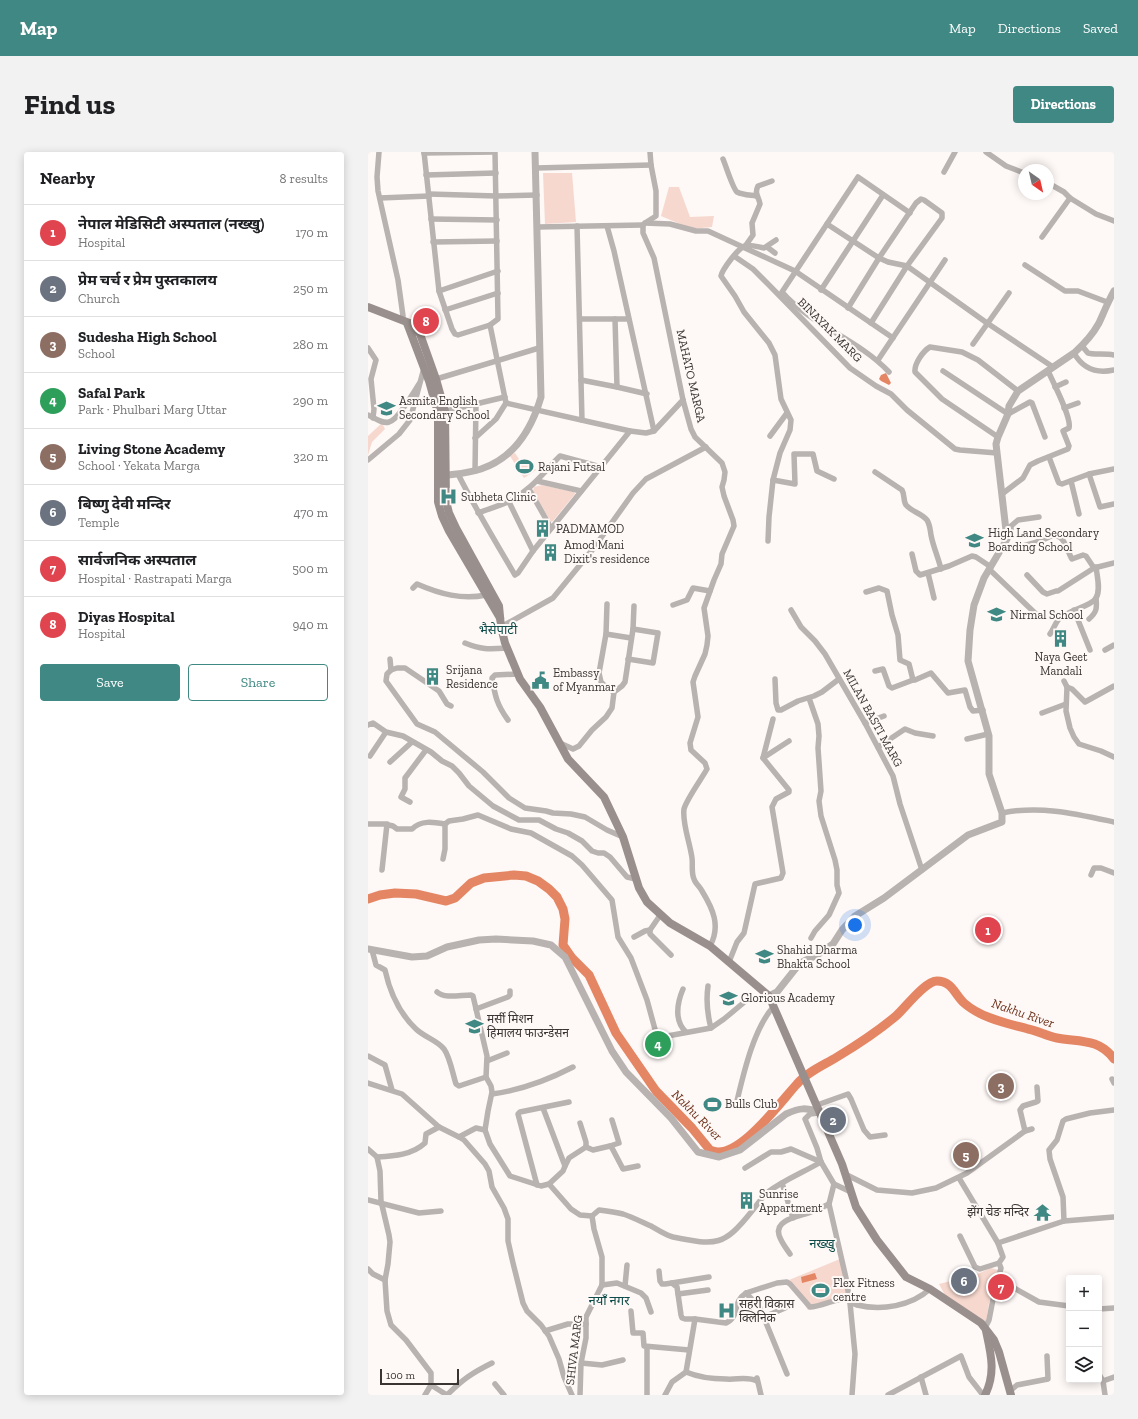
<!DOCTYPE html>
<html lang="en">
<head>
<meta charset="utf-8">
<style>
	:root { --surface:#fff; --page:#f2f2f2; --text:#202124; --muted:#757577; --line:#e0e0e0; --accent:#408883 }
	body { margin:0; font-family:"Zilla Slab","Noto Sans Devanagari",serif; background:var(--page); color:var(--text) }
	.controls { position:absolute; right:12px; bottom:12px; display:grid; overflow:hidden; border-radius:4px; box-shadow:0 2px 10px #0003 }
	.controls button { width:36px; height:36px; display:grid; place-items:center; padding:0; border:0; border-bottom:1px solid var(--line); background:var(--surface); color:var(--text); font:20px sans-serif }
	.compass { position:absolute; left:650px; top:12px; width:36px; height:36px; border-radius:50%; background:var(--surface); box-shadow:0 2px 10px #0003; rotate:146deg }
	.scale { position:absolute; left:12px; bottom:10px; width:79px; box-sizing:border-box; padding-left:4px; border:2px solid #3a3433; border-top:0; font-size:11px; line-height:14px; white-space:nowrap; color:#3a3433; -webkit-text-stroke:3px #fef8f6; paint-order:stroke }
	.you { position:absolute; left:487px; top:773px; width:14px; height:14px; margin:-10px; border:3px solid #fff; border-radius:50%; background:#1a73e8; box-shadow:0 0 0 6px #1a73e833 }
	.badge { display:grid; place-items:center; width:26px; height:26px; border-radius:50%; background:var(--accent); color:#fff; font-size:13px; font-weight:700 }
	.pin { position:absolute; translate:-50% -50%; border:2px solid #fff; box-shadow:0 1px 4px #0006 }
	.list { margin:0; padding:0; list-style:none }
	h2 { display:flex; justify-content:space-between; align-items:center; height:52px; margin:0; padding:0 16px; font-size:17px }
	h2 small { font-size:13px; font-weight:400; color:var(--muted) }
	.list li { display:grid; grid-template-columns:26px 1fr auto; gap:12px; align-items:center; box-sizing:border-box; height:56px; padding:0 16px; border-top:1px solid var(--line) }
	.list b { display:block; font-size:15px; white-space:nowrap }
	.list p { margin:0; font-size:13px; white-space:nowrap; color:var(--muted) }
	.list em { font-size:13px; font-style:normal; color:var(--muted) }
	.actions { display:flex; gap:8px; padding:12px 16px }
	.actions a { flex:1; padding:9px 0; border:1px solid var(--accent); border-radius:4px; text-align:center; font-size:14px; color:var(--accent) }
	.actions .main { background:var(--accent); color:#fff }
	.icon { flex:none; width:22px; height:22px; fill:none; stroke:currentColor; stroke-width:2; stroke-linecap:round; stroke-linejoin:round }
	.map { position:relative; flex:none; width:746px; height:1243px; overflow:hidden; border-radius:4px }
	header { display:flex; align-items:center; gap:24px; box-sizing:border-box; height:56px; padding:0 20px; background:var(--accent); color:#fff }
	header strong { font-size:19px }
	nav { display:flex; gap:22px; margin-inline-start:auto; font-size:14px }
	.intro { display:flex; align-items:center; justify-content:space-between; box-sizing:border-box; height:96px; padding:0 24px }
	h1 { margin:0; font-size:28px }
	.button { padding:10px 18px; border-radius:4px; background:var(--accent); color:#fff; font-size:14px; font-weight:700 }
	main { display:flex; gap:24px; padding:0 24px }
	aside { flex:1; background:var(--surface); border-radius:4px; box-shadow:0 2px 10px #0003 }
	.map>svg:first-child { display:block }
</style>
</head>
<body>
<header>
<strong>Map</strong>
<nav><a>Map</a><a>Directions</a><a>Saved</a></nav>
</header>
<div class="intro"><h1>Find us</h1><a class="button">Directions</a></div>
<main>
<aside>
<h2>Nearby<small>8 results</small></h2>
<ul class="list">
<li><span class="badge" style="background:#e0444e">1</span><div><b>नेपाल मेडिसिटी अस्पताल (नख्खु)</b><p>Hospital</p></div><em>170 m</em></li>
<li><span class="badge" style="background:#6b7280">2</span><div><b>प्रेम चर्च र प्रेम पुस्तकालय</b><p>Church</p></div><em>250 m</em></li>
<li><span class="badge" style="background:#8d6e63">3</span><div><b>Sudesha High School</b><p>School</p></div><em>280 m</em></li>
<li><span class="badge" style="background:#2e9e5b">4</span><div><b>Safal Park</b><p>Park · Phulbari Marg Uttar</p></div><em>290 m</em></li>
<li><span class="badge" style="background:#8d6e63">5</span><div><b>Living Stone Academy</b><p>School · Yekata Marga</p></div><em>320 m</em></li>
<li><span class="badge" style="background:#6b7280">6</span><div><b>बिष्णु देवी मन्दिर</b><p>Temple</p></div><em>470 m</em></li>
<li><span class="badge" style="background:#e0444e">7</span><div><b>सार्वजनिक अस्पताल</b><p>Hospital · Rastrapati Marga</p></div><em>500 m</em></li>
<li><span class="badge" style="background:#e0444e">8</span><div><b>Diyas Hospital</b><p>Hospital</p></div><em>940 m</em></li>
</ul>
<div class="actions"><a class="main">Save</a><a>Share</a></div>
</aside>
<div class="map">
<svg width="746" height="1243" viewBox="0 0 746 1243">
	<rect width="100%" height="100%" fill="#fef8f6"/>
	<g fill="#f7d8ce">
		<polygon points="175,21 204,21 208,70 177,72"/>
		<polygon points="301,35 311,35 322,65 346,64 344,75 324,77 293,64"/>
		<polygon points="14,271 17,277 4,290 0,303 0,284"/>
		<polygon points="147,301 153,310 155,309 157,312 161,309 168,318 156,326 142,304"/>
		<polygon points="174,333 206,340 207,342 185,369 183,370 165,339 166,335"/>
		<polygon points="472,1107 480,1147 440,1158 421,1128"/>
		<polygon points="623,1116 630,1118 621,1151 618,1171 610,1164 598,1161 577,1143 571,1132 607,1123"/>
	</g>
	<g fill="#e48664">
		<polygon points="518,221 523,231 521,233 513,229 511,227 513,223"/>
		<polygon points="447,1121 449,1127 434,1131 433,1125"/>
	</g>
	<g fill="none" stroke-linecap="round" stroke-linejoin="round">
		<path stroke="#e48664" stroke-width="9" d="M0 747 12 743 27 741 48 742 78 749 87 746 103 731 116 726 146 723 158 724 170 729 181 737 189 745 195 757 197 767 195 793 204 806 221 823 248 881 288 939 324 976 342 998C368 1012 413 949 429 932 439 920 456 913 469 905 489 893 510 879 528 864 538 855 557 829 569 829 584 829 587 843 596 851 613 866 638 871 660 877 670 879 679 884 689 886 710 890 731 886 746 907"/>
		<g stroke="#b8b2b0" stroke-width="5.5">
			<polyline points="11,0 9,25 10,39 30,128 35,164 34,168"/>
			<polyline points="56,0 71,139 84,177 87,182 90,183 122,173 130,167 127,0"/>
			<polyline points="618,0 638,14 656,21"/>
			<polyline points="56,1 126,0"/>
			<path d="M355 7C358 14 365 37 369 40 375 43 382 43 388 44"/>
			<polyline points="168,16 283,13"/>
			<polyline points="576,20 587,0"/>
			<polyline points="58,23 128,21"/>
			<polyline points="680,31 696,40 702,46 728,62 746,69"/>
			<polyline points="61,42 128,44 169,43"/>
			<polyline points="12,46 61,44"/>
			<polyline points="63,67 129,68"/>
			<polyline points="277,71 302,72 328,79 340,79 427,119 525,186"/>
			<polyline points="277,71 288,64 288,39 283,13 282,0"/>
			<polyline points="459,72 511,106 520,110 539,114 619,171 685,215"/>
			<path d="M275 73V81L286 106 315 248 323 277 327 285 354 311 357 320 356 328 354 335 356 344 365 368 366 374 354 402 353 412 346 428 336 456 340 484 339 493 337 502 327 524 325 530 330 565 322 591 323 598 337 611 339 617C334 626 318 648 316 657 314 671 322 691 324 706 325 713 323 720 326 727 327 731 332 735 334 739 345 757 353 774 342 794"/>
			<polyline points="209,74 214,268"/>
			<polyline points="239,74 246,99 286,279"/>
			<polyline points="170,75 275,73"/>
			<polyline points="674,85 702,46"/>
			<polyline points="65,90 129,89"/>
			<path d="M378 93 385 83 384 71 392 52C391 45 386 42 390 34L404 29"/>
			<polyline points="399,95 407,101"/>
			<polyline points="366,104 385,117 401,133 482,216 508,234 523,242 539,258 587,297 592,298 629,301"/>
			<polyline points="657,113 697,139 710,139 739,150"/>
			<polyline points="453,138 515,43"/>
			<polyline points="71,139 130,119"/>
			<polyline points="480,156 511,106 548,51 553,47 556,48 574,61 574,66 539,114 503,171"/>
			<polyline points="77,158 130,141"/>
			<polyline points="212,167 260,167"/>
			<polyline points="247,167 249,235"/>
			<polyline points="605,192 641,141"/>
			<path d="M714 194C716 196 718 199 720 201 724 203 739 201 746 203"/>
			<polyline points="0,196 8,208 3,227 6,257 5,266"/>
			<path d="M706 201C715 217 728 222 746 218"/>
			<polyline points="510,208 577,108"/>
			<polyline points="575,219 640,262 662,250 664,251 677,285"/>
			<path d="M521 220C490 187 444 174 414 140L490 25 542 61"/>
			<polyline points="65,228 171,196"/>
			<polyline points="213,228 249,235 279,242"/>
			<polyline points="687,235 698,230"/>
			<polyline points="138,251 262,279 278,281 286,279 315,248"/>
			<polyline points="696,256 710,251"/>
			<polyline points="74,260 137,245"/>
			<path d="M0 263C7 266 14 272 21 270 30 268 45 241 51 232"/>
			<polyline points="402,284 419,261"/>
			<path d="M630 285 574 247 547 220C546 212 555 199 562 195L594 200 610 208 650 239"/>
			<polyline points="107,286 128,267 138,251 122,173"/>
			<polyline points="681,305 690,329 691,331 694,332 721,322 746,317"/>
			<polyline points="0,308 31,282 42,268 56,216"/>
			<polyline points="107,319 108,251"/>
			<path d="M507 320 534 338C537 343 535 349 538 353 544 360 553 361 559 368 562 373 562 377 563 383 565 394 570 405 573 417"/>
			<path d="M90 322C107 356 127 389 147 423L150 421 165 399 262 279"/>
			<polyline points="721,322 732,355 746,352"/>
			<polyline points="405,328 427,332 426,302 445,302 449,319 466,327"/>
			<polyline points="169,329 213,339"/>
			<polyline points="703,329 711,362"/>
			<polyline points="161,337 183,376"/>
			<path d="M634 342 655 326 662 313 670 309 700 297 701 294 695 279 701 276C704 266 685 230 680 219"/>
			<polyline points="141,350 165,399"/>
			<path d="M110 361C120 357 132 354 142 349 164 337 175 321 192 304L233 315"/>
			<polyline points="639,387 643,380 643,374 650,368 671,365"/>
			<path d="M400 389 401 365 405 328 412 301 422 278 423 268 413 247 407 203 401 191 376 160 367 144 353 124C354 118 370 96 377 94 382 92 390 95 396 96L408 88"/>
			<path d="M635 395C652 396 670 391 685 383 697 383 699 399 704 407L715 403 718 404 726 416"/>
			<polyline points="544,402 548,419 552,423 581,414 604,404 608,405 623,415"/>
			<polyline points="621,417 668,462"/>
			<polyline points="560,421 566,446"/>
			<polyline points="659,423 675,440 679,442 688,439 690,439 726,416 746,411"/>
			<path d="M45 436 49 432C72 442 94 448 118 443"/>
			<polyline points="498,440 511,436 519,439 524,463 530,483 532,508 541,512 545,528 547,528 563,521 580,541 597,538 602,555 605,559 615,558"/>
			<polyline points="239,452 238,482 231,521 233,530 240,537 246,540"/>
			<polyline points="305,453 319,448 325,436 342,439"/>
			<polyline points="423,458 433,475 447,489 457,502 497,571 525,624 532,652 554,718"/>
			<polyline points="706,458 722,498"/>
			<path d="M721 467C729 460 729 456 728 446"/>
			<polyline points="133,475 185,446 225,397 265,341 278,327 338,295"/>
			<polyline points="238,482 263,486"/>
			<path d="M682 482C685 478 687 472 690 468 698 458 723 455 728 446 733 438 729 424 728 415"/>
			<path d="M97 491C114 498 122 497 139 496"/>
			<polyline points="737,498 746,493"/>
			<polyline points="22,507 23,518 19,522 18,529 49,572 67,580 115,620 141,646 157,656 178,659 185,661 203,662 217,665 239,678 255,685"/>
			<polyline points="260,507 285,511 290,481 265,477"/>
			<polyline points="23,518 29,516 37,516 71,539 79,552 83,554"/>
			<polyline points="507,519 515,517 521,534 524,536 545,528"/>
			<polyline points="407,527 408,551 410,558 413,558 430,549 446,544 454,540 471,527"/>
			<polyline points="696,529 699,535 698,559 702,576 706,585 711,592 733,599 746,605"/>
			<polyline points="699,535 704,537 717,550 746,534"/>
			<polyline points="441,546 450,572 451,584 450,596 453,639 451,649 453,664 467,708 469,718 469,733 471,741 461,763 447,779 443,786"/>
			<polyline points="674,561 698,552"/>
			<path d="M140 568C129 553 127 544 124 526L127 523 150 522"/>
			<polyline points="497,571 516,564"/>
			<polyline points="0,573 5,571 18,580 35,584 63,600 74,609 84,614 91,621 101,634 125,654 151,668 171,668 188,677 200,681 214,689 224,699 230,701 236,701 242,705 259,725 268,727"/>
			<polyline points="599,587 620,582"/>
			<polyline points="192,591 205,597 211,594 224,578 238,565 244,556 246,540 254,534 257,530 265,477 266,454"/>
			<polyline points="510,595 537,577 547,581 565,584"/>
			<polyline points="2,604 18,580"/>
			<polyline points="395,606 421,589"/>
			<polyline points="22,610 44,590"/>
			<polyline points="42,650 33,645 37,637 37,626 58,598"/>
			<path d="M634 661C672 653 709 662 746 670"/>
			<path d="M0 672H16L25 674 29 677H44C53 668 65 670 77 672L81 669 95 667 110 663 143 677 163 681 204 704 214 713 244 748 250 785 263 806 279 848 288 881 291 884 294 885 343 876 356 867 380 847 401 844"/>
			<polyline points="75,707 77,697 77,672"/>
			<polyline points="14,718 19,672"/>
			<polyline points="723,723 726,716 733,716 746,721"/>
			<polyline points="293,762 282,778 282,782 303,803"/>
			<polyline points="266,785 277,779 282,778"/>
			<path d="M4 798 8 813 17 818C22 841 31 861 48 877 56 885 69 888 76 897 82 905 85 923 88 932L91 934 118 925 123 934 124 940 120 959 117 978 122 992 142 1024 173 1034 181 1032 203 1057 212 1063 224 1064 231 1058C239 1059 247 1060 255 1062 264 1065 274 1070 283 1074 290 1078 297 1083 305 1085 349 1094 356 1094 384 1059 389 1053 394 1045 400 1040 416 1028 436 1020 453 1010"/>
			<polyline points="361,810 369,790 376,781 387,732 413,726 415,721 404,655 408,647 421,640 421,638 395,606 405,567"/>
			<path d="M340 834C338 848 339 861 343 876"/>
			<path d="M315 837C309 851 306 869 318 880"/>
			<path d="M69 840C77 847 92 843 103 843L105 844 119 904 118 925"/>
			<polyline points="108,857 140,845 142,843 142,839"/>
			<polyline points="0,904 17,913 24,938"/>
			<polyline points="119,909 139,901"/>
			<polyline points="744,927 746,931"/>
			<polyline points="0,931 34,942 71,975 91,985 108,976 117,978"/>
			<path d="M124 942C154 938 178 929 205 915"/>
			<path d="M368 953C375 924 385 877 406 854"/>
			<polyline points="449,953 480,942 483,947 496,978 502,985 517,983"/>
			<polyline points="175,956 197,1014 195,1019 181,1032"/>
			<polyline points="450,961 442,962 437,967 449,996 453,1010 466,1032 461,1052 478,1126 482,1151 487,1202 484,1243"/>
			<polyline points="212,971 218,990 218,995"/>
			<polyline points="657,979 652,958 655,954 668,950 670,949 669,935"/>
			<polyline points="91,985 96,988 117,1012 121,1019 124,1035 136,1056 140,1067 140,1089 145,1111 155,1151 159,1159 173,1173 181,1184 191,1207 196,1225 204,1243"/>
			<polyline points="242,994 251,991 244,968"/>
			<polyline points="0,997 9,1005 12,1019 13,1049 21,1083 22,1090 20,1112 17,1128 19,1159 23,1173 38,1188 63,1221 63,1233 57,1243"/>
			<path d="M9 1005C26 1004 44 1003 57 991L58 982 71 975"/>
			<polyline points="197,1014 201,1006 218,995 225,998 242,994 244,996 255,1017 270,1014"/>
			<polyline points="377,1016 403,1000 413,1000 423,997 453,1010"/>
			<polyline points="479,1023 509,1038 544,1041 568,1036 599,1021 657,979 664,977"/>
			<polyline points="591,1026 630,1091 696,1069 695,1045 682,1007 681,998 689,988 695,969 698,967 722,961 746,958"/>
			<polyline points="414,1031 425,1066"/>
			<polyline points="466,1032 483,1040"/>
			<polyline points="169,1033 150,962 152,960 201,950"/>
			<polyline points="0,1048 51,1061 73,1059"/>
			<polyline points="696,1069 746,1065"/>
			<polyline points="592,1084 607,1115 612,1117 631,1111"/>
			<path d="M422 1102C418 1096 413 1090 411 1083 406 1067 434 1064 443 1060 449 1058 455 1055 461 1052"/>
			<polyline points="0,1117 5,1122 17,1128"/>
			<path d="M291 1119 292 1129 294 1132H297L304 1131 309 1135 313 1163 314 1166 317 1167H327L358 1171C373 1164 363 1151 378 1141L409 1131 419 1130 422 1132 442 1155C452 1155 467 1147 475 1147 480 1147 485 1152 489 1153 514 1159 543 1154 562 1137"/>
			<polyline points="630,1127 671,1150 701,1154"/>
			<polyline points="304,1131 341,1125"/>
			<polyline points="234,1133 249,1131 273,1141 278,1146 283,1160"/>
			<polyline points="257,1134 259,1113"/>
			<polyline points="378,1141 392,1156 419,1222"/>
			<polyline points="310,1142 340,1138"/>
			<polyline points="731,1157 746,1156"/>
			<polyline points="263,1159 265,1181 275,1181 276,1194 321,1198"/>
			<polyline points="396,1165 417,1156"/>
			<polyline points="617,1176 621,1168 626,1142 633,1116 631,1111 635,1105 630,1091"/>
			<polyline points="177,1179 200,1172 218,1172"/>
			<polyline points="279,1195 279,1243"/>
			<polyline points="213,1211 234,1213 255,1208"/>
			<path d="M318 1220C330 1225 344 1227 358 1227 369 1228 379 1224 389 1229"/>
			<polyline points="731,1222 735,1229 737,1243"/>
			<polyline points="553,1225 558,1243"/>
			<polyline points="389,1226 393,1243"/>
			<polyline points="735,1229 746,1225"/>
			<polyline points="127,1232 136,1243"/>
			<path d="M63 1233 79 1243C95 1227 104 1221 124 1211"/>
			<polyline points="642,1239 649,1233 680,1227 679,1204"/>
			<polyline points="212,1243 213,1211 218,1186 218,1165 234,1133 234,1105 226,1077 224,1064"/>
			<polyline points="297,1243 304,1230 318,1220 327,1167"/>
			<polyline points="520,1243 593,1204 601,1225 615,1243"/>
		</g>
		<g stroke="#b8b2b0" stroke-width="7">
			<path d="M74 324C87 322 101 321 113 317 146 306 164 276 173 245L167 0"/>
			<path d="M0 797 44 805 59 804 79 795 111 788 128 787 165 789 183 793 197 805 244 899 258 920 303 966 330 1000 351 1005 372 998 418 962C433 955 437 956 453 960"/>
			<path d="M401 844 409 840 432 811 449 803 465 792 474 778 487 764 516 746 600 683 634 670V661L621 622V584L600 509 602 478 606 453 616 426 639 387 628 292 630 285 640 262 641 254 650 239 706 201C715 193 725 182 731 171 736 160 740 150 746 139"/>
		</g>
		<g stroke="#99908d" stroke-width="8">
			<polyline points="0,155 44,172 52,182 68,227 77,259 78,349 81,361 88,376 131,454 133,475 137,491 152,527 172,555 200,607 236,645 255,685 271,736 279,750 302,771 342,794 401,844 474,1012 488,1055 509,1088 538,1125 562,1137 613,1171 626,1188 631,1200 643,1243"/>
			<polyline points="39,171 61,229 70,261 70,350 74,364 81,379 132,466"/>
			<path d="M617 1243C628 1221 623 1202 618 1179"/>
		</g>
	</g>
	<defs>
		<symbol id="school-bare" viewBox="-9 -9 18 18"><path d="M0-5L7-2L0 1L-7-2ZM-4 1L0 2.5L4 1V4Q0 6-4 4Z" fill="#408883" stroke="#fef8f6" stroke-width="2.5" paint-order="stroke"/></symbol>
		<symbol id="stadium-bare" viewBox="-9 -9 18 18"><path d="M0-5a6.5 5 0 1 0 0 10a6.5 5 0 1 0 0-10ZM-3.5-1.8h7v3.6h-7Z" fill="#408883" stroke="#fef8f6" stroke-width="2.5" paint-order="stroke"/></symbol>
		<symbol id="hospital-bare" viewBox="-9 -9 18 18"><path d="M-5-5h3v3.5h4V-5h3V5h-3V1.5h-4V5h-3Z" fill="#408883" stroke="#fef8f6" stroke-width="2.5" paint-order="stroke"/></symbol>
		<symbol id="building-bare" viewBox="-9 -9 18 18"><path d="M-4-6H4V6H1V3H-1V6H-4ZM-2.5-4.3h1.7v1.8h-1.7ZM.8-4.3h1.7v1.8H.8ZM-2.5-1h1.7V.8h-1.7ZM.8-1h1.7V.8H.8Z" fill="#408883" stroke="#fef8f6" stroke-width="2.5" paint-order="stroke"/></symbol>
		<symbol id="civic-bare" viewBox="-9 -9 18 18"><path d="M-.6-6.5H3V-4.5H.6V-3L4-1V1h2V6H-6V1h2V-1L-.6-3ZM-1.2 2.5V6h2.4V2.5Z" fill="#408883" stroke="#fef8f6" stroke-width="2.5" paint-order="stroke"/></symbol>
		<symbol id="temple-bare" viewBox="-9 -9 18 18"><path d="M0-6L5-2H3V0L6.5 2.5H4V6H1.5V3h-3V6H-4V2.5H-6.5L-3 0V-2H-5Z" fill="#408883" stroke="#fef8f6" stroke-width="2.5" paint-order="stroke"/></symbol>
	</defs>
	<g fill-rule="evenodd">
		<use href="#school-bare" x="6" y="244" width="25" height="25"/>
		<use href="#stadium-bare" x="144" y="302" width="25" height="25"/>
		<use href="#hospital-bare" x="68" y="332" width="25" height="25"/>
		<use href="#building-bare" x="162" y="364" width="25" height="25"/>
		<use href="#school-bare" x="594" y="376" width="25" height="25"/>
		<use href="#building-bare" x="170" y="388" width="25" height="25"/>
		<use href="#school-bare" x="616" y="450" width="25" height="25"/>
		<use href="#building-bare" x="680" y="474" width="25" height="25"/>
		<use href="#building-bare" x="52" y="512" width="25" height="25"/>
		<use href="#civic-bare" x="160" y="516" width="25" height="25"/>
		<use href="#school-bare" x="384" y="792" width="25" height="25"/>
		<use href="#school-bare" x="348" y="834" width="25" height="25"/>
		<use href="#school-bare" x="94" y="862" width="25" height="25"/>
		<use href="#stadium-bare" x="332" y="940" width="25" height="25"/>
		<use href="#building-bare" x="366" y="1036" width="25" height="25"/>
		<use href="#temple-bare" x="662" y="1048" width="25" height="25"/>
		<use href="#stadium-bare" x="440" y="1126" width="25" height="25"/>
		<use href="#hospital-bare" x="346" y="1146" width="25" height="25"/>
	</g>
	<g text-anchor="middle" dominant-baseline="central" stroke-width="4" stroke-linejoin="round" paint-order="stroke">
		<g font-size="12" fill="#3a3433" stroke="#fef8f6">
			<text transform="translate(462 178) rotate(45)">BINAYAK MARG</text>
			<text transform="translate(323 224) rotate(77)">MAHATO MARGA</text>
			<text transform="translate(505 566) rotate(61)">MILAN BASTI MARG</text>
			<text transform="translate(206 1198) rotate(-83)">SHIVA MARG</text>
		</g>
		<g font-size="12" fill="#3a3433" stroke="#fef8f6" text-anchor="start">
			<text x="31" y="249">Asmita English<tspan x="31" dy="14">Secondary School</tspan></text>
			<text x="170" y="315">Rajani Futsal</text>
			<text x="93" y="345">Subheta Clinic</text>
			<text x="188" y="377">PADMAMOD</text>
			<text x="620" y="381">High Land Secondary<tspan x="620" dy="14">Boarding School</tspan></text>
			<text x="196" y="393">Amod Mani<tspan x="196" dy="14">Dixit's residence</tspan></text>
			<text x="642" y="463">Nirmal School</text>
			<text x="693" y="505" text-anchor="middle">Naya Geet<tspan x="693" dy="14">Mandali</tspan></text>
			<text x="78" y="518">Srijana<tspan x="78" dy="14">Residence</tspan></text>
			<text x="185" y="521">Embassy<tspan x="185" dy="14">of Myanmar</tspan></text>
			<text x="409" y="798">Shahid Dharma<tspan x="409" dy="14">Bhakta School</tspan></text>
			<text x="373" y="846">Glorious Academy</text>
			<text x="119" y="867">मर्सी मिशन<tspan x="119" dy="14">हिमालय फाउन्डेसन</tspan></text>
			<text x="357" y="952">Bulls Club</text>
			<text x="391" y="1042">Sunrise<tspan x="391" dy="14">Appartment</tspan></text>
			<text x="661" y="1060" text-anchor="end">झेंग चेङ मन्दिर</text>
			<text x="465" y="1131">Flex Fitness<tspan x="465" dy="14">centre</tspan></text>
			<text x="371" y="1152">सहरी विकास<tspan x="371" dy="14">क्लिनिक</tspan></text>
		</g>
		<g font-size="13" fill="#0c4b48" stroke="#fef8f6">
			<text x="130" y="477">भैसेपाटी</text>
			<text x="454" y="1091">नख्खु</text>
			<text x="241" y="1148">नयाँ नगर</text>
		</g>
		<g font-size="13" font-style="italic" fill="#6c2f18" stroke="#fef8f6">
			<text transform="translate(655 861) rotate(19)">Nakhu River</text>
			<text transform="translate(329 963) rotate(45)">Nakhu River</text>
		</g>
	</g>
</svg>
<div class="controls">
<button>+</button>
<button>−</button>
<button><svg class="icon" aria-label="layers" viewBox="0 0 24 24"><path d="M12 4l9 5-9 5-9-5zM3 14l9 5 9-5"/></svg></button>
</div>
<svg class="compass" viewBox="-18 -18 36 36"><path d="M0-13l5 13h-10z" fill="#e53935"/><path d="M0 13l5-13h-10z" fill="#757577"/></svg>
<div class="scale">100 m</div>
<div class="you"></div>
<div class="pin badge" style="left:620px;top:778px;background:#e0444e">1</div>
<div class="pin badge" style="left:465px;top:968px;background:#6b7280">2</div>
<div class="pin badge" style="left:633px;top:934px;background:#8d6e63">3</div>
<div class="pin badge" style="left:290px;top:892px;background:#2e9e5b">4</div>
<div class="pin badge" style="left:598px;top:1003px;background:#8d6e63">5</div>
<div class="pin badge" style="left:596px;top:1129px;background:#6b7280">6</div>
<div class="pin badge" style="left:633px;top:1135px;background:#e0444e">7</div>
<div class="pin badge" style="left:58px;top:169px;background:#e0444e">8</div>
</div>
</main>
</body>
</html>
